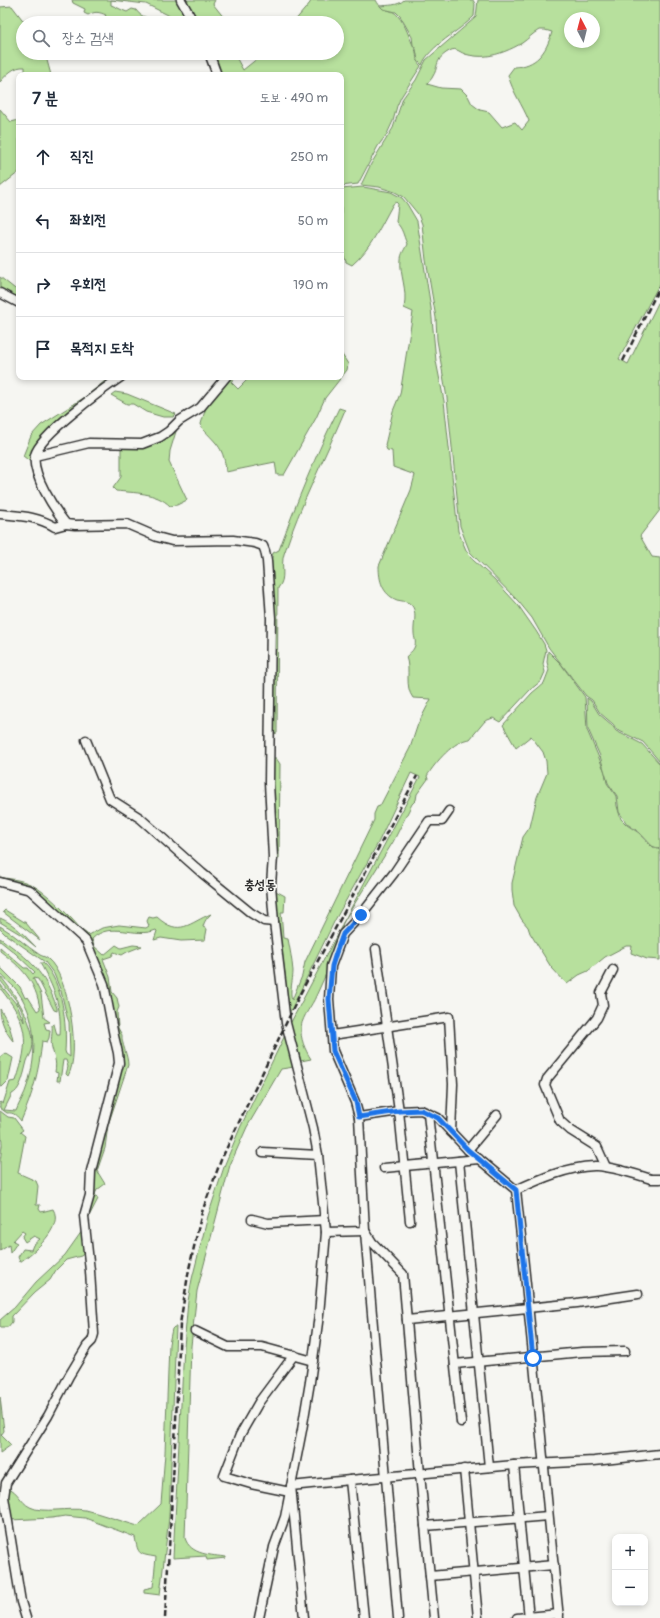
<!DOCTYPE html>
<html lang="ko">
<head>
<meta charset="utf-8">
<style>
	:root { --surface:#fff; --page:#f6f6f7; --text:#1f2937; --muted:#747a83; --line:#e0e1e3 }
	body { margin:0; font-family:Pangolin,"Poor Story",sans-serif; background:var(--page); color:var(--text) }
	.controls { position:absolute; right:12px; bottom:12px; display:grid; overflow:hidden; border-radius:8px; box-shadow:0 2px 6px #0003 }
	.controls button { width:36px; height:36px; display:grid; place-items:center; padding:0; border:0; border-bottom:1px solid var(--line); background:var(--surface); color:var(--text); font:20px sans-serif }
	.compass { position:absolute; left:564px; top:12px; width:36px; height:36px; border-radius:50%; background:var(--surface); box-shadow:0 2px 6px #0003; rotate:353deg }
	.stop { position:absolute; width:12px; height:12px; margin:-9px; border:3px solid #1a73e8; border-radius:50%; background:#fff }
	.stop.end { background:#1a73e8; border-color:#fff; box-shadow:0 1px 4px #0008 }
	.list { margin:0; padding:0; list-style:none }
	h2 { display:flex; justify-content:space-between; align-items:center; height:52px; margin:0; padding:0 16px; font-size:17px }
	h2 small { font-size:13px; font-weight:400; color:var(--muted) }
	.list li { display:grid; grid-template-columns:26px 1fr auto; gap:12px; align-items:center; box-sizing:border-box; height:64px; padding:0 16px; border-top:1px solid var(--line) }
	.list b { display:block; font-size:15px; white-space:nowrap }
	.list em { font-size:13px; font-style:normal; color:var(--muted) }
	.icon { flex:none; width:22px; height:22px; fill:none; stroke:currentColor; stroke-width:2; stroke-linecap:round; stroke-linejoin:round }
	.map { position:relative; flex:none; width:660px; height:1618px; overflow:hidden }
	.search { position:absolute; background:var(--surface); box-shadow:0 2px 6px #0003; left:16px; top:16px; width:328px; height:44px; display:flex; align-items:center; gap:10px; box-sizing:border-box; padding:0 14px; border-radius:22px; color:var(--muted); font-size:15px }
	.panel { position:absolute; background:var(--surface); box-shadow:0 2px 6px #0003; left:16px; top:72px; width:328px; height:308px; border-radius:8px }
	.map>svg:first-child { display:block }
</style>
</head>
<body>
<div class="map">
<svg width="660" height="1618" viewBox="0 0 660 1618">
	<rect width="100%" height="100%" fill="#f6f6f2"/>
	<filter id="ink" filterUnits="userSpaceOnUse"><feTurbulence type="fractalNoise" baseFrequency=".025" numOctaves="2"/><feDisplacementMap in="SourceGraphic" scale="8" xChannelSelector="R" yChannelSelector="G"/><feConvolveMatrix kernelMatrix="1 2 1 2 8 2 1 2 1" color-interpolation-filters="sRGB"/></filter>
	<g filter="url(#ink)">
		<g fill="#b7e09d" stroke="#718664" fill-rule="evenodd">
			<path d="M72 0H179L192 23H177L168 15 146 4 111 0V5C117 7 121 10 127 12L132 9 136 10C142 19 149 16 157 23H126L123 21 120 23H112L104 18 106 15C99 12 95 11 88 15L84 13 85 9 73 3Z"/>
			<polygon points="182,0 215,0 213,4 225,19 224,23 195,23"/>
			<path d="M311 0H376C383 14 391 7 398 16 406 25 409 38 415 49 418 56 414 59 421 66L401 97 397 106 393 121 387 134 378 146 358 184 341 186V75H218L211 53H237V59L243 70 263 54V53H337V23H293L310 3Z"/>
			<path d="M404 0H473L475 4 474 16C460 31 429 46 422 65L418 61 416 49 413 45 412 37 400 16 396 12 383 9 380 6C388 5 398 6 404 0Z"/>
			<path d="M478 0H660V283L619 359 628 364 660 299V510L640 536 652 557 660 558V762L643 742 617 730 613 724 600 713 592 700 586 696 549 648 532 618 519 602 470 552 466 542 460 526 447 398 437 340 436 318 426 260 422 224 418 214 404 197 395 192 379 187 361 185 371 164 393 128 403 98 416 80 426 60 476 17ZM570 18H594V42H570ZM539 30H545L552 32C546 53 536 66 514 67L508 75C513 93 522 104 529 121L522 130 515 122 502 127 489 112 480 110 472 104 468 96 461 89 441 88 427 84C429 81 432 79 433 76 438 69 435 60 446 53 456 46 457 51 465 54 471 56 481 57 487 56 498 55 512 49 522 43 528 39 532 34 539 30Z"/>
			<path d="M12 6 25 23H23V53H45L51 75H26L25 74V67C14 66 7 74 0 82V7Z"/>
			<polygon points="0,109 11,122 19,120 19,172 0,187"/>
			<path d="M363 187 391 192 402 198 407 204 417 221 431 308 436 361 444 401 458 531 466 550 473 560 494 579 518 605 536 631 544 644 546 650 543 664 545 672 541 681 530 690 500 722 493 718 485 721 470 739C454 740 435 763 427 776L428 779 417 794 416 800 412 804 393 842 342 924 345 930C336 952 326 974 316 996 312 1006 303 1015 301 1027 300 1038 305 1050 311 1059L301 1061 290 1024 420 777 411 773 378 843 335 920 288 1016 285 974 274 890 285 896 284 912H281L283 938 288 939C290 949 292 960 293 971 293 981 289 991 292 1000L302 976 305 962 374 820V814L377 807 380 806 410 748 418 724 431 699 413 698C404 686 411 670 406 657 408 654 413 651 414 648 417 642 414 638 414 633 413 623 419 610 409 603 405 601 401 601 397 600 382 594 379 580 379 566L411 490 415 475 393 467 392 451 387 450 385 445 393 411 400 394 413 312 404 308C408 289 399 274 401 259 401 254 405 249 407 244 403 235 403 229 396 222L398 204 396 202 393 204C381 225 371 249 352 265L346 262 341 247V189Z"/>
			<polygon points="0,277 19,292 19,301 0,291"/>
			<path d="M341 353 348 364 347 370 325 398 316 418 284 475H277L275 462 226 472C224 448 218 445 202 428L201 424 207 404 228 377H235L231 382 238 389 250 377H341Z"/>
			<polygon points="110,377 117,377 69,413 32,463 23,456 31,436 41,425 85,397"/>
			<polygon points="115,392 127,394 176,414 173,417 163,417 146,412 133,404 127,404 111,395"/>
			<path d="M339 408 345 410C325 458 300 505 284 554 280 567 287 578 278 588L277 733 274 734 273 660 269 572 273 553 279 550C297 501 316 454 339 408Z"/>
			<path d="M178 425 170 451 169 462 187 500 177 505 170 506C156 492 134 493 116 491L113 488 121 477V446H138Z"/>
			<polygon points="548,651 561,664 585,697 587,730 605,772 607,783 616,796 617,806 621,819 627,825 639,833 651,846 660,850 660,960 647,959 631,953 632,946 626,946 605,957 588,971 579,975 567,984 551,967 530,933 528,927 522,920 514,906 512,890 512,883 523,837 530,827 537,797 547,773 546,761 543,752 531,736 516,748 503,725 532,693 544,683 549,670 547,662"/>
			<polygon points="587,698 591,701 599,714 612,725 616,731 642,744 660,764 660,849 652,846 639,832 627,824 619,812 617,796 608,783 600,756 588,729"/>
			<polygon points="273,758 276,758 280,764 279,859 277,859 272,790"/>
			<path d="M0 877C8 879 17 879 25 882 41 887 59 906 71 918 77 924 81 931 89 935L102 928 119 925 146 928 149 926 147 921 149 917 153 918 157 917C180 938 190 922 211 914 207 918 204 921 203 927L207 929 205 940 181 941 161 938 154 940 157 931 156 930C135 939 111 920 92 939L94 946 104 955 116 945 121 948 133 945 142 946 127 952 122 955 114 952 112 956 103 959 110 977 112 992 117 998 119 1007 117 1012 118 1028 122 1035C121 1043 128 1055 128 1065L108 1125 105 1148 97 1171 105 1184 97 1190 95 1194 98 1199 86 1222 94 1171 119 1074 96 956 35 891 0 880Z"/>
			<polygon points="5,910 26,923 40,940 3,912"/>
			<path d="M0 918C15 924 25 936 36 947L20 934 0 922Z"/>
			<path d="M0 926C14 934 26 946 40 955 42 956 46 957 48 959 69 976 81 1054 68 1076L66 1074 68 1067 66 1060H63L60 1081H57L58 1073 55 1072C57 1061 54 1057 52 1048 50 1041 53 1032 52 1025L54 1024 57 1035H60C62 1007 54 987 40 963H43C63 982 67 1025 65 1051L66 1054 70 1057 69 1022 67 1017 61 991 54 974 45 962 5 934 0 929Z"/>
			<path d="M0 938C31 960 44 971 57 1008V1011L54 1010 38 979 33 978 41 994 44 1018 50 1022 44 1023 46 1029 50 1030 49 1038 47 1042 42 1041C39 1072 33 1093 21 1121 17 1116 14 1112 7 1113L0 1108V1102L3 1104 10 1082 16 1081C30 1040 28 1023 0 988V984L17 1005 24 1022C24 1006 9 992 0 980V976C14 992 38 1028 32 1050 31 1054 28 1058 27 1061 26 1065 25 1069 24 1073 22 1080 19 1091 12 1094L4 1110 16 1111C19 1103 25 1094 27 1086 38 1054 37 1015 15 988 10 983 4 978 0 973V967L20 987 25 998 28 997 37 1011 40 1009C36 981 22 968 0 951V947L24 968H28L33 974 35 972 15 953 0 941Z"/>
			<path d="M0 1009C7 1019 11 1029 13 1041 6 1033 0 1020 0 1009Z"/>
			<path d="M286 1033 294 1067 281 1069 247 1127 230 1165 197 1291 191 1346 185 1538C190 1555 212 1555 226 1557V1558L207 1560 206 1556 173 1558 184 1347 188 1301 192 1279 208 1216 225 1164 240 1128Z"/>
			<polygon points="5,1053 13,1058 8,1081 3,1086 0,1087 0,1057"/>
			<path d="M0 1111 8 1117 14 1118 23 1130 20 1132 25 1136 18 1173 36 1181 38 1186 36 1205H40L39 1209 41 1212 53 1209C64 1227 34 1252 20 1262L18 1257 23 1249 31 1250 33 1245 40 1239 34 1236 25 1242 22 1237 25 1233 22 1231 13 1241 17 1243 10 1253 9 1245 0 1251V1162L2 1145Z"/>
			<polygon points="82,1231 86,1252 81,1256 66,1260 56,1270 50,1280 34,1293 12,1316 12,1322 8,1327 0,1327 0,1320 15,1307 36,1282 65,1255"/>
			<path d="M174 1327H176L169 1517 160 1595 144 1593V1589L153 1587 156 1557C139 1554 138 1555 135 1537L85 1518 65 1516 52 1518 10 1520 7 1487C19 1492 20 1502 30 1507 43 1514 68 1507 85 1510 102 1514 120 1521 138 1526L161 1504 165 1453 169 1344 172 1329Z"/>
			<polygon points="0,1397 4,1431 1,1435 11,1445 0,1453"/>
		</g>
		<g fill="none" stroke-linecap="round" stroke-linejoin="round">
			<defs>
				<g id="minor">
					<polyline points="181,0 194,23"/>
					<polyline points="209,53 217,75"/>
					<polyline points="0,293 19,303"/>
					<path d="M121 377C103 389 40 435 35 455 31 474 55 510 66 524L75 525 127 524 157 537 172 541 233 540 255 543 263 546 265 551 267 561 271 618 269 783 273 857 271 885 274 922 286 1023 313 1128 318 1155 326 1232 319 1315 310 1382 302 1430 285 1517 274 1547 259 1618"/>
					<polyline points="35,456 89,443 142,444 160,437 169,431 179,421 200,408 226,377"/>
					<path d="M0 514C20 516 37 516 55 527L66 524"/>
					<polyline points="86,740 110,799 140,818 202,873 251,913 264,921 274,922"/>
					<polyline points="0,882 30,890 86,941 104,984 114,1036 118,1053 119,1063 91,1171 90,1195 84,1216 90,1271 94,1334 92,1341 87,1346 69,1376 48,1416 6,1483 4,1497 21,1602 26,1618"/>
					<polyline points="376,949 399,1111 410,1221"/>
					<polyline points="332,1035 449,1017 453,1084 451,1132"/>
					<polyline points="428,1114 461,1422"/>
					<path d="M359 1117 399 1111 421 1110 438 1118 468 1150 516 1190C532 1333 544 1475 559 1618"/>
					<polyline points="468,1150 497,1115"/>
					<polyline points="263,1152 318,1155"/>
					<polyline points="459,1161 489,1467"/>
					<polyline points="606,1167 597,1147 570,1130 560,1121 545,1085 547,1079 597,1018 603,1005 601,993 613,970"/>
					<polyline points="384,1168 479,1159"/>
					<path d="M516 1190C540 1179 567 1167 594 1166 606 1165 639 1175 651 1179H660"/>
					<polyline points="252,1219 268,1223 325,1220"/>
					<polyline points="365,1231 372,1242 403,1274 420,1474 434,1618"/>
					<polyline points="326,1232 365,1231 359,1117 355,1102 333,1051 329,999 331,966 343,934 361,915 394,873 429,821 442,821 449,811"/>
					<polyline points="365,1232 398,1618"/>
					<polyline points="407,1320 577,1303 638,1294"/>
					<polyline points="195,1331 228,1347 262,1347 313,1361"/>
					<polyline points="455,1364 582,1352 625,1351"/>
					<polyline points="514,1465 529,1618"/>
					<polyline points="464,1469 478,1618"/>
					<polyline points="290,1492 251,1484 224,1476 240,1435 259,1402 294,1355"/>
					<polyline points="425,1526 548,1516"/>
					<polyline points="430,1576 554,1565"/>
					<polyline points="304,1618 291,1486 350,1480"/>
					<polyline points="364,1618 350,1480 514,1465 594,1461 660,1454"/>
					<polyline points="517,1618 559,1614"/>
				</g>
			</defs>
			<use href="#minor" stroke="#2b2b2b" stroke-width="11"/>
			<use href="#minor" stroke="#f6f6f2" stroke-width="8"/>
			<g stroke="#2b2b2b" stroke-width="2.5" stroke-dasharray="6 3" stroke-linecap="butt">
				<polyline points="623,361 660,286"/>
				<polyline points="165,1618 175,1444 180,1324 189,1269 202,1212 221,1160 300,994 417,776"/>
			</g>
		</g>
	</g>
	<g fill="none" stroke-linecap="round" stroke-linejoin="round" filter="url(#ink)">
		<polyline stroke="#1a73e8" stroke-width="5" points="361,915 343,934 336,953 332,966 329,999 333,1051 356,1102 359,1117 399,1111 421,1110 438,1118 468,1150 516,1190 533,1358"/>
	</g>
	<g text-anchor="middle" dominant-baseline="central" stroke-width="3.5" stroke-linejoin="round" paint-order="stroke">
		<g font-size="13" font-weight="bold" fill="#2b2b2b" stroke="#f6f6f2">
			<text x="260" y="885">충성동</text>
		</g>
	</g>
</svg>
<div class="controls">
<button>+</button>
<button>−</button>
</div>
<svg class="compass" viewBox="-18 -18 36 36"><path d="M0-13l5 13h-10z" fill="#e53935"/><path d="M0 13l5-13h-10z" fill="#747a83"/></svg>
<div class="stop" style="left:533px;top:1358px"></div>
<div class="stop end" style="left:361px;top:915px"></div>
<div class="search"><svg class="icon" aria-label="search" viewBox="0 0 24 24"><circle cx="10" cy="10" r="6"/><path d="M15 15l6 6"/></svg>장소 검색</div>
<section class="panel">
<h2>7 분<small>도보 · 490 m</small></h2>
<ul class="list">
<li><svg class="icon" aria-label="ahead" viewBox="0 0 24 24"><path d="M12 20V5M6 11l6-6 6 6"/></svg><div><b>직진</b></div><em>250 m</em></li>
<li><svg class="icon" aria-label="left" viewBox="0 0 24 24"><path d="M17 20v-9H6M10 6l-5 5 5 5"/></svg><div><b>좌회전</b></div><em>50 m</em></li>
<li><svg class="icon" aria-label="right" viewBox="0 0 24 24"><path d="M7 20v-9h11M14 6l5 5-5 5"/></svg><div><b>우회전</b></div><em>190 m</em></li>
<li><svg class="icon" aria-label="arrive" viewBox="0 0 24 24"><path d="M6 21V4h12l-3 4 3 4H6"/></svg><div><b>목적지 도착</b></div></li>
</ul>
</section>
</div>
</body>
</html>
